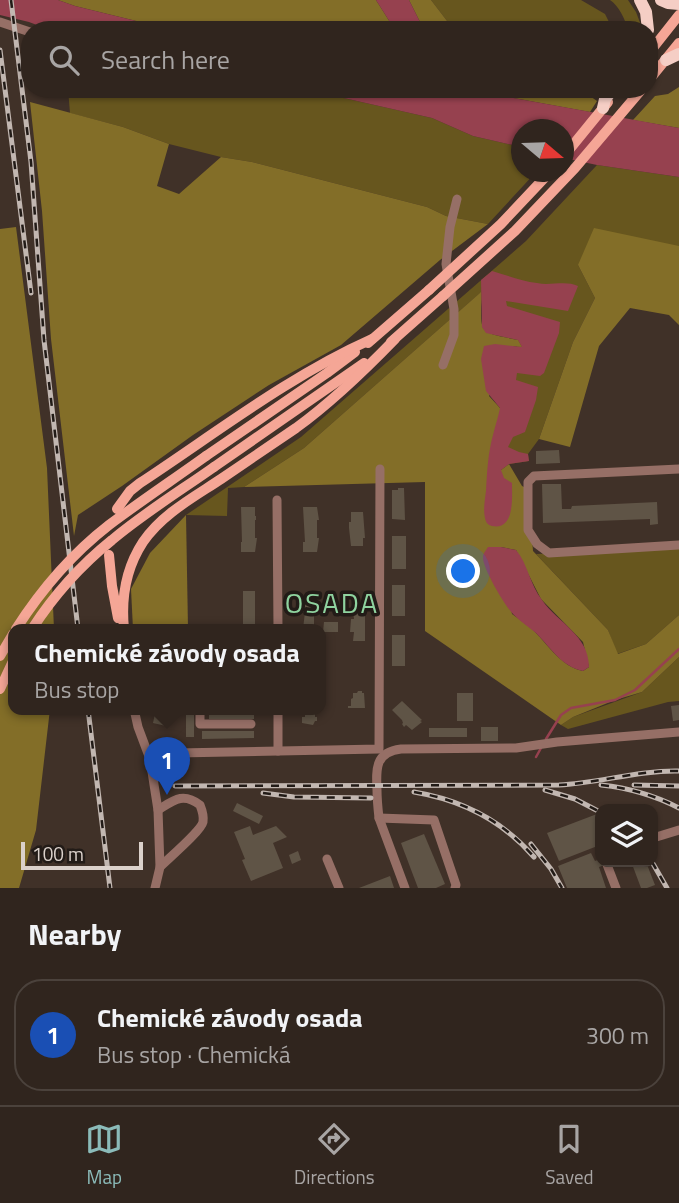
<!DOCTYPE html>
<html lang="en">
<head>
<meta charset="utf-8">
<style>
	:root { --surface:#30251e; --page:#3c312b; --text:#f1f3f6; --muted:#a8a5a4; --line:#4b423c; --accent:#8bbbb9 }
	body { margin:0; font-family:"Titillium Web",sans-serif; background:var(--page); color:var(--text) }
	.controls { position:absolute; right:21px; bottom:21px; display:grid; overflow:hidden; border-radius:14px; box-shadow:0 2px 5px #0004 }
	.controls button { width:63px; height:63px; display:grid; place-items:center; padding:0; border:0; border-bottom:2px solid var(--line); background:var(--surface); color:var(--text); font:35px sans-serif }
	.compass { position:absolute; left:511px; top:119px; width:63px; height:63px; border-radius:50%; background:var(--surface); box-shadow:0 2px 5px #0004; rotate:109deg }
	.scale { position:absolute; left:21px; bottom:18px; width:122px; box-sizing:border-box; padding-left:7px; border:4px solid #dbd1cb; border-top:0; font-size:19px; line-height:24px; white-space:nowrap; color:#dbd1cb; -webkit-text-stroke:5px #221b17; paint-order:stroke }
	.you { position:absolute; left:464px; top:572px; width:24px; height:24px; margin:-18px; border:5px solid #fff; border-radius:50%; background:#1a73e8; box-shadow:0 0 0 10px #1a73e833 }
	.badge { display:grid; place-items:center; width:46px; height:46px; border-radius:50%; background:var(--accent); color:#fff; font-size:23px; font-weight:700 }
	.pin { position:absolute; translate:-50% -58px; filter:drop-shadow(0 2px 4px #0008) }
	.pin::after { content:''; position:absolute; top:37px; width:24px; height:21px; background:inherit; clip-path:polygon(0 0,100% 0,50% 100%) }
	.popup { position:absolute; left:8px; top:624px; width:318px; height:91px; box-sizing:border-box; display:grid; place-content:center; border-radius:14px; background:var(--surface); filter:drop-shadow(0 2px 5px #0005); font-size:23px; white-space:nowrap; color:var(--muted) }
	.popup b { font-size:26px; color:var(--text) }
	.popup::after { content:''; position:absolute; left:50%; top:100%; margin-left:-14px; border:14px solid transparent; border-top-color:var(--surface) }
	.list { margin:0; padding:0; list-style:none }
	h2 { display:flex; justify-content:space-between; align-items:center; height:91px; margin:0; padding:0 28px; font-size:30px }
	h2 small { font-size:23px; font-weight:400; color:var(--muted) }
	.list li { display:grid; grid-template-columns:46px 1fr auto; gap:21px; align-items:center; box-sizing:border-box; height:112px; margin:0 14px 14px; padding:0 14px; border:2px solid var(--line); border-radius:28px }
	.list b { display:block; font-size:26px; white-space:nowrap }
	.list p { margin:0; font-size:23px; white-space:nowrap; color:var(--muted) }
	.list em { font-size:23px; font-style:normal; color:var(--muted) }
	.icon { flex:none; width:38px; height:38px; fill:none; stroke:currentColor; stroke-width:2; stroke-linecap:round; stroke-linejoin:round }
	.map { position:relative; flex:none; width:679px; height:888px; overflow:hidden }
	.search { position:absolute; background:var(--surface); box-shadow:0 2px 5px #0004; left:21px; right:21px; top:21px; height:77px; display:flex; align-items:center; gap:18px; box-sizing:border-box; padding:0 24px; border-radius:28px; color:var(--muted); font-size:26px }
	.sheet { height:217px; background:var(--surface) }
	nav { display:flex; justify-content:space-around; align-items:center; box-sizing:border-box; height:98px; border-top:2px solid var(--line); background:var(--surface); font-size:19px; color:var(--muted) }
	nav a { display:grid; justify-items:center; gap:4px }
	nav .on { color:var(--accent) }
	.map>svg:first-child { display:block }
</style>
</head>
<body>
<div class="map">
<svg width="679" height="888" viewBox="0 0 679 888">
	<rect width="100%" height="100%" fill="#403128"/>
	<g fill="#67561e">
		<polygon points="431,0 581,0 605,14 613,30 454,30"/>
		<path d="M610 0H628L636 12 642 28V30H628C625 19 619 6 610 0Z"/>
		<polygon points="68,89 304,89 432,118 473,136 521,147 522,172 536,172 488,224 446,216 427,207 252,162 221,157 169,144 123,127 70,113"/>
		<polygon points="597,165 679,177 679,246 578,265 595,298 573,342 539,439 528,454 529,461 509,464 501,470 518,340 486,333 480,293 304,448 244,487 228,488 227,516 186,515 301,437 526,241"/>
		<polygon points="679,549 679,615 646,644 617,654 608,630 536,554"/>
		<polygon points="679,657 679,701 668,702 568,729 561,725 573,717 642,692"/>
	</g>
	<g fill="#836e28" fill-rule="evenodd">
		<polygon points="58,0 376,0 395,30 173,30 75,6"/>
		<polygon points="409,0 431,0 454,30 424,30"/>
		<polygon points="679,87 679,128 633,120 655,96 668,94"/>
		<polygon points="488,89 580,89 597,101 590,112 497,95"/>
		<polygon points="30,102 123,127 169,144 157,186 179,194 221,157 252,162 427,207 446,216 488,224 440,260 341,345 269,385 193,435 122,486 78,515 74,536 51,339 42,211"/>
		<polygon points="16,227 47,468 54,629 13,629 13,709 50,709 36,830 19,888 0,888 0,229"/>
		<polygon points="594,228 679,246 679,325 669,315 630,308 599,346 570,447 539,439 573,342 595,298 578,265"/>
		<path d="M481 292C482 335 475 331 518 340L522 347 509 346 489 396 500 408 501 470 509 464 522 486 528 489 533 551 608 630 618 654 646 644 679 615V657L642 692 615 700 573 717 561 725 425 631V482L244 487 304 448ZM501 547 516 550 541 599 583 642 589 667 583 671C562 667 549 646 535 632 528 625 520 620 512 614Z"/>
		<polygon points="186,515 188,629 133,629 131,589 150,553"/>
	</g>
	<g fill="#96414f">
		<polygon points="0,0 58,0 75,6 173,30 50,30 29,22 0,15"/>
		<polygon points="376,0 409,0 424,30 395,30"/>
		<polygon points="304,89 488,89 497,95 679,128 679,177 597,165 564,158 564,130 522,130 521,147 473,136 432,118"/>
		<path d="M492 271C506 275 522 281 537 283 550 286 566 280 578 286L568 311 506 301 507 306 560 322 559 333 544 373 540 376 517 373 516 380 538 387 536 400 525 432 513 437 508 447 519 452 528 454 529 461 509 464 501 470 504 478 512 483C512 497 515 531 492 526 488 525 486 523 485 518 483 510 485 499 486 491 487 472 488 453 493 435 495 426 498 418 500 408L486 391 481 359 484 346 495 344 522 347 518 340 486 333 482 327 481 280Z"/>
		<path d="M488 547H501L516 550C528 564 530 585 542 600 558 623 589 635 589 667L583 671C562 667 550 647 536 633 529 627 521 622 514 615 506 608 482 567 483 557 483 554 486 550 488 547Z"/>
	</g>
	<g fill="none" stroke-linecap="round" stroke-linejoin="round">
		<g stroke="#96414f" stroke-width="2.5">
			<polyline points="546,739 561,715 571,708 615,700 635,690 679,649"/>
			<polyline points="536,757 541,748"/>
		</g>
	</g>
	<g fill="#5f5446">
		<polygon points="559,450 560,463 536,464 536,451"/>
		<polygon points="542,484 561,484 562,509 571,509 572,506 657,502 658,524 650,525 650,519 543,523"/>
		<polygon points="398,488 404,488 405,520 392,519 392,490 398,490"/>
		<polygon points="241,507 255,507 255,516 256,516 256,520 255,520 255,538 257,538 255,552 241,552 241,542 242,542"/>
		<polygon points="303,507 317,507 319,520 317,520 317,538 319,538 317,552 303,552 303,542 305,542"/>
		<polygon points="351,512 363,512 365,538 363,538 363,546 351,546 349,528 349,522 351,522"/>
		<rect x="392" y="536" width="14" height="33"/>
		<rect x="392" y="585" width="13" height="31"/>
		<rect x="243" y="591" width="12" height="38"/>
		<polygon points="305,599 314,599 314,629 303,629 305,612 303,612 303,604 305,604"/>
		<polygon points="353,610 365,610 365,641 353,641 354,632 350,632 351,619 354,619"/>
		<polygon points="324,622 338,622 338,632 323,632"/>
		<rect x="392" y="635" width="13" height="31"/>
		<polygon points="358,691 362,691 362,693 364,693 365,708 348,708 348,706 351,706 351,699 353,698 353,693 357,693"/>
		<rect x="457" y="693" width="16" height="28"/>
		<polygon points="402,701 422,720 420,721 422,722 412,730 406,725 404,727 402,724 403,723 402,720 392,710"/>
		<polygon points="679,705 679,720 673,721 671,706"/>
		<polygon points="156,709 170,709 169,712 172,712 171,717 168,716 166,726 153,723"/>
		<rect x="186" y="709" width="8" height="28"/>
		<rect x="209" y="709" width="45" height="10"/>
		<polygon points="305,709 315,709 315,717 317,717 317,721 315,721 313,725 302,723 302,717 305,717"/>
		<rect x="481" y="727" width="17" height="14"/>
		<rect x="429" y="728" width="38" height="9"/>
		<polygon points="202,731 254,731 254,738 202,739"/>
		<polygon points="237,803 263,816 259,824 233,811"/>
		<polygon points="597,814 600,823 600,845 559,861 547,833"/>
		<polygon points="250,826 253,835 276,826 287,837 273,843 283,868 251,881 242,860 245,859 234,832"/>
		<polygon points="424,834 445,884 436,888 418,888 401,843"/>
		<polygon points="298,851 301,860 292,864 289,855"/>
		<polygon points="591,853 595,861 600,859 600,862 603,862 605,865 599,867 606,888 567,888 558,866"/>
		<polygon points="638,862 646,862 655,885 647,888 641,888 632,864"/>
		<polygon points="390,876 394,888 359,888"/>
	</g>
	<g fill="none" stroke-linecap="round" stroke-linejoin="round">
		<g stroke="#966f66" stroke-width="9">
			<polyline points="0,22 30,32"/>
			<polyline points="443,365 454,335 454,309 446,264 450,227 457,199"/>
			<polyline points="679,469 534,476 528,482 528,530 537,544 549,553 679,545"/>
			<polyline points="277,500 278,629"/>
			<polyline points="134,709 138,727 150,759 158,810 160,867 155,888"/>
			<polyline points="200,709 200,724 251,724"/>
			<polyline points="278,709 278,751"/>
			<polyline points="150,759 177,753 379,749 380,469"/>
			<path d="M158 810C174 800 183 792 200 805 202 810 204 816 203 822 201 831 169 858 160 867"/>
			<polyline points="379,818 434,820 456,885 455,888"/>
			<polyline points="653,838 679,830"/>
			<polyline points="327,859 339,888"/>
			<polyline points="606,862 616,888"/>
			<path d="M405 888 379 818C378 809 377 800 377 790 376 769 375 752 401 749L516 748 557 742 679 732"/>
		</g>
		<g stroke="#f5a696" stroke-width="10">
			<polyline points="649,53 679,15"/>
			<polyline points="649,80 679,43"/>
			<polyline points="564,156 608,102"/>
			<polyline points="391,342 443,296"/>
			<polyline points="368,343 429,290"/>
			<polyline points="206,456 327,373 355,352"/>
			<polyline points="214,467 364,363"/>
			<path d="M117 509 130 491 140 483C216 433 289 376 372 339"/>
			<polyline points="109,555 112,586 118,618"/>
			<path d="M124 629C121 599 126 568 143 542 162 514 194 497 221 479 246 462 271 445 296 428 332 402 364 371 395 339"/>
			<polyline points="0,656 13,634"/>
			<polyline points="0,689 13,661"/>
		</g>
		<g stroke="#f5cec5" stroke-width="12">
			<polyline points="640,0 646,12 648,30"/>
			<polyline points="661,0 668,3 679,4"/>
			<polyline points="666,60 679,54"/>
			<polyline points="603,108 605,99 613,89"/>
		</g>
		<defs>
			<g id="rail">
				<polyline points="11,0 31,162 44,340 78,629"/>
				<polyline points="0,50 31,293"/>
				<polyline points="88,709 110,888"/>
				<path d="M601 785C629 788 654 795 679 808"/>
				<polyline points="634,785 679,786"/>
				<path d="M175 786 559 785C599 783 639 770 679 771"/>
				<polyline points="545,790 575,799 600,812"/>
				<path d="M414 792C462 800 502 820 534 857"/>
				<polyline points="263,793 294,797 371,798"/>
				<polyline points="531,844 551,869 562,888"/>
				<polyline points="652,862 667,888"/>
			</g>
		</defs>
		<use href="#rail" stroke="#c2b7b1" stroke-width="5"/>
		<use href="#rail" stroke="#221b17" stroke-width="2.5" stroke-dasharray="8" stroke-linecap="butt"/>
		<g stroke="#f5a696" stroke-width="10">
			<polyline points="429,290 501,224 550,172"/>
			<polyline points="443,296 515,231 575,168 642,89"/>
			<path d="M16 629C41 590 73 553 109 525 141 501 174 479 206 456"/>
			<path d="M32 629C54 595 81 565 112 540 144 513 180 491 214 467"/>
		</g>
	</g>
	<g text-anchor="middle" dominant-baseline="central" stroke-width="7" stroke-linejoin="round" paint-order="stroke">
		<g font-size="28" letter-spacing="2" fill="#8fd39f" stroke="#221b17">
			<text x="332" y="602">OSADA</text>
		</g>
	</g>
</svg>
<div class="controls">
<button><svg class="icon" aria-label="layers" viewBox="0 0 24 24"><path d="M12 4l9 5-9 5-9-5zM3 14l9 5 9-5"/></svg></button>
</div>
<svg class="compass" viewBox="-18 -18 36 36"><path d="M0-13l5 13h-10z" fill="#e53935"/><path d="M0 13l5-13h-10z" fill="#a8a5a4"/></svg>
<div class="scale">100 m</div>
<div class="you"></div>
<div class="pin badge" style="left:167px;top:795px;background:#1a4fb4">1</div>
<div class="popup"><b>Chemické závody osada</b>Bus stop</div>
<div class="search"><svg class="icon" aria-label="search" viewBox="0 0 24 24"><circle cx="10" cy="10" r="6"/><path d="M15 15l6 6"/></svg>Search here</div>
</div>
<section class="sheet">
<h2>Nearby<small></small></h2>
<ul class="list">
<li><span class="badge" style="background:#1a4fb4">1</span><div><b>Chemické závody osada</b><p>Bus stop · Chemická</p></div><em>300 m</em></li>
</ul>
</section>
<nav>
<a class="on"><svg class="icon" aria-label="map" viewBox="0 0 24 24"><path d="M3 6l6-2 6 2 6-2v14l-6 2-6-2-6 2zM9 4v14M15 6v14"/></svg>Map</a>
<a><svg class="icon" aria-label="directions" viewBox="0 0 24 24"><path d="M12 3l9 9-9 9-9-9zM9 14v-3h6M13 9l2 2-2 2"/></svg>Directions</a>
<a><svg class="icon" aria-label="saved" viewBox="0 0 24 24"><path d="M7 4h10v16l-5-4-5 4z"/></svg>Saved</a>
</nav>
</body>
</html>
